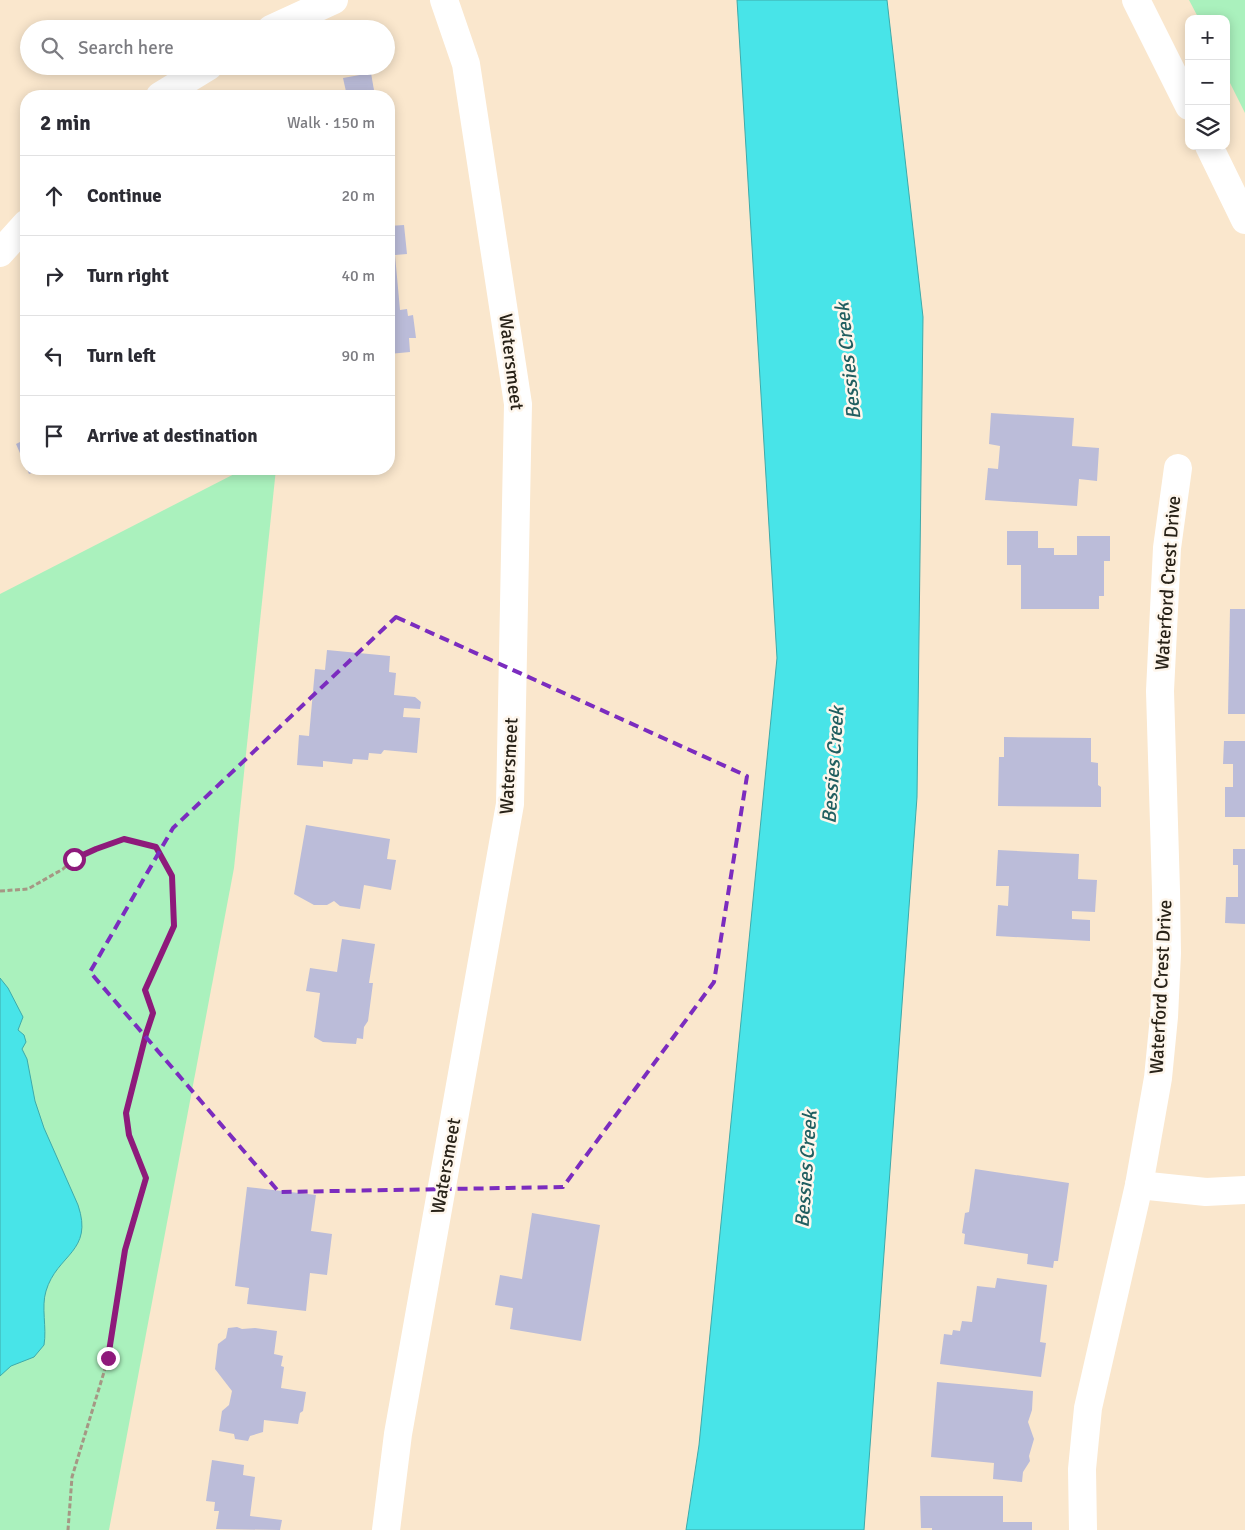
<!DOCTYPE html>
<html lang="en">
<head>
<meta charset="utf-8">
<style>
	:root { --surface:#fff; --page:#f7f7f7; --text:#2b2b33; --muted:#7c7c81; --line:#e1e1e2 }
	body { margin:0; font-family:Signika,sans-serif; background:var(--page); color:var(--text) }
	.controls { position:absolute; right:15px; top:15px; display:grid; overflow:hidden; border-radius:10px; box-shadow:0 2px 12px #0003 }
	.controls button { width:45px; height:45px; display:grid; place-items:center; padding:0; border:0; border-bottom:1px solid var(--line); background:var(--surface); color:var(--text); font:25px sans-serif }
	.stop { position:absolute; width:15px; height:15px; margin:-11px; border:4px solid #8e1a7b; border-radius:50%; background:#fff }
	.stop.end { background:#8e1a7b; border-color:#fff; box-shadow:0 1px 5px #0008 }
	.list { margin:0; padding:0; list-style:none }
	h2 { display:flex; justify-content:space-between; align-items:center; height:65px; margin:0; padding:0 20px; font-size:21px }
	h2 small { font-size:16px; font-weight:400; color:var(--muted) }
	.list li { display:grid; grid-template-columns:32px 1fr auto; gap:15px; align-items:center; box-sizing:border-box; height:80px; padding:0 20px; border-top:1px solid var(--line) }
	.list b { display:block; font-size:19px; white-space:nowrap }
	.list em { font-size:16px; font-style:normal; color:var(--muted) }
	.icon { flex:none; width:28px; height:28px; fill:none; stroke:currentColor; stroke-width:2; stroke-linecap:round; stroke-linejoin:round }
	.map { position:relative; flex:none; width:1245px; height:1530px; overflow:hidden }
	.search { position:absolute; background:var(--surface); box-shadow:0 2px 12px #0003; left:20px; top:20px; width:375px; height:55px; display:flex; align-items:center; gap:12px; box-sizing:border-box; padding:0 18px; border-radius:28px; color:var(--muted); font-size:19px }
	.panel { position:absolute; background:var(--surface); box-shadow:0 2px 12px #0003; left:20px; top:90px; width:375px; height:385px; border-radius:20px }
	.map>svg:first-child { display:block }
</style>
</head>
<body>
<div class="map">
<svg width="1245" height="1530" viewBox="0 0 1245 1530">
	<rect width="100%" height="100%" fill="#fae7cd"/>
	<g fill="#aaf1bd">
		<polygon points="1189,0 1245,0 1245,113 1226,75 1226,19 1199,19"/>
		<polygon points="244,469 276,469 234,868 109,1530 0,1530 0,594"/>
	</g>
	<g fill="#48e4e8" stroke="#3eaaaa">
		<polygon points="737,0 887,0 923,317 917,797 864,1530 686,1530 699,1445 777,658"/>
		<path d="M0 978 8 988 23 1017 18 1030 24 1035 26 1042 22 1049 27 1059 35 1101 44 1128 78 1205C94 1252 57 1254 46 1291 41 1307 47 1328 44 1345L34 1357 11 1366 0 1376Z"/>
	</g>
	<g fill="#bbbcd9">
		<polygon points="371,73 375,96 347,96 343,78"/>
		<polygon points="389,166 393,185 389,186"/>
		<polygon points="404,225 407,254 395,255 400,310 407,309 408,316 413,315 416,338 409,338 410,352 389,354 389,226"/>
		<polygon points="991,413 1074,418 1072,446 1099,448 1097,481 1079,479 1077,506 985,500 988,468 998,469 1000,446 989,444"/>
		<polygon points="26,439 26,467 16,444"/>
		<polygon points="27,469 42,469 29,474"/>
		<polygon points="1007,531 1038,531 1038,548 1054,548 1054,555 1077,555 1077,536 1110,536 1110,561 1104,561 1104,596 1099,596 1099,609 1021,609 1021,565 1007,565"/>
		<polygon points="1230,609 1245,609 1245,714 1228,714"/>
		<polygon points="327,650 390,656 389,672 396,673 394,695 415,697 421,702 420,709 404,708 403,717 420,718 417,753 384,750 381,754 369,753 368,760 353,759 352,764 323,761 323,767 297,765 299,735 309,736 315,669 325,670"/>
		<polygon points="1004,737 1091,738 1091,762 1098,763 1098,785 1101,787 1101,807 998,806 999,757 1004,757"/>
		<polygon points="1224,741 1245,741 1245,817 1225,817 1225,787 1233,787 1233,764 1223,764"/>
		<polygon points="306,825 390,839 387,859 396,860 391,890 364,885 360,909 340,906 334,901 327,905 314,905 294,894"/>
		<polygon points="1233,849 1245,849 1245,924 1225,923 1226,897 1238,897 1238,865 1233,865"/>
		<polygon points="998,850 1079,854 1078,879 1097,880 1095,912 1072,911 1072,919 1090,920 1090,941 996,936 998,905 1008,906 1009,886 996,886"/>
		<polygon points="342,939 375,944 369,983 373,983 368,1021 364,1027 363,1039 357,1038 356,1044 323,1042 314,1037 320,993 306,991 310,968 337,972"/>
		<polygon points="975,1169 1069,1183 1058,1261 1054,1261 1053,1268 1027,1264 1028,1254 964,1244 965,1234 962,1233 965,1213 969,1212"/>
		<polygon points="247,1187 316,1195 311,1231 332,1234 327,1275 310,1273 306,1311 247,1304 249,1288 235,1286"/>
		<polygon points="532,1213 600,1225 581,1341 510,1329 513,1308 495,1305 500,1275 522,1279"/>
		<polygon points="997,1278 1047,1285 1040,1342 1046,1343 1041,1377 940,1364 944,1334 952,1335 953,1330 960,1331 962,1321 972,1322 977,1286 995,1288"/>
		<polygon points="237,1327 242,1329 255,1328 277,1331 274,1354 283,1356 281,1366 284,1367 281,1388 306,1392 303,1411 300,1413 298,1424 264,1420 263,1432 250,1436 248,1441 235,1439 234,1434 219,1431 222,1411 229,1405 232,1391 215,1369 218,1344 226,1338 228,1328"/>
		<polygon points="937,1382 1033,1391 1032,1410 1028,1422 1034,1439 1029,1456 1030,1461 1023,1472 1022,1482 993,1479 994,1463 931,1457"/>
		<polygon points="212,1460 244,1465 243,1475 255,1477 250,1516 282,1520 280,1530 216,1529 219,1511 214,1511 215,1502 206,1501"/>
		<polygon points="920,1496 1003,1496 1003,1522 1032,1522 1032,1530 932,1530 932,1528 921,1528"/>
	</g>
	<g fill="none" stroke-linecap="round" stroke-linejoin="round">
		<polyline stroke="#a59784" stroke-width="3" stroke-dasharray="5 2.5" stroke-linecap="butt" points="0,891 28,889 63,869 74,859 96,849 124,839 156,847 172,876 174,926 145,991 153,1013 146,1034 126,1113 129,1135 146,1178 125,1250 108,1359 72,1477 68,1530"/>
		<g stroke="#fff" stroke-width="28">
			<polyline points="271,29 334,0"/>
			<polyline points="160,96 209,66"/>
			<polyline points="0,253 26,224"/>
			<polyline points="1139,1185 1206,1192 1245,1190"/>
			<polyline points="386,1530 398,1434 510,804 518,404 466,64 444,0"/>
			<polyline points="1083,1530 1082,1469 1088,1408 1139,1185 1158,1078 1164,1017 1167,953 1166,890 1160,691 1167,548 1178,468"/>
		</g>
		<g stroke="#fff" stroke-width="28">
			<polyline points="1136,0 1189,106"/>
			<polyline points="1209,146 1245,220"/>
		</g>
	</g>
	<g fill="none" stroke-linecap="round" stroke-linejoin="round">
		<polyline stroke="#8e1a7b" stroke-width="6" points="74,859 96,849 124,839 156,847 172,876 174,926 145,990 153,1013 146,1034 126,1113 129,1135 146,1178 125,1250 108,1358"/>
	</g>
	<path fill="none" stroke="#7b2cbf" stroke-width="4" stroke-dasharray="10 6" stroke-linejoin="round" d="M396 617 747 776 714 982 563 1187 279 1192 90 972 173 828Z"/>
	<g text-anchor="middle" dominant-baseline="central" stroke-width="5" stroke-linejoin="round" paint-order="stroke">
		<g font-size="19" fill="#282218" stroke="#fef6ec">
			<text transform="translate(511 362) rotate(83)">Watersmeet</text>
			<text transform="translate(1168 583) rotate(-86)">Waterford Crest Drive</text>
			<text transform="translate(509 766) rotate(-87)">Watersmeet</text>
			<text transform="translate(1161 987) rotate(-87)">Waterford Crest Drive</text>
			<text transform="translate(446 1166) rotate(-80)">Watersmeet</text>
		</g>
		<g font-size="20" font-style="italic" fill="#205e60" stroke="#fef6ec">
			<text transform="translate(848 361) rotate(-96)">Bessies Creek</text>
			<text transform="translate(833 765) rotate(-86)">Bessies Creek</text>
			<text transform="translate(806 1169) rotate(-86)">Bessies Creek</text>
		</g>
	</g>
</svg>
<div class="controls">
<button>+</button>
<button>−</button>
<button><svg class="icon" aria-label="layers" viewBox="0 0 24 24"><path d="M12 4l9 5-9 5-9-5zM3 14l9 5 9-5"/></svg></button>
</div>
<div class="stop" style="left:74px;top:859px"></div>
<div class="stop end" style="left:108px;top:1358px"></div>
<div class="search"><svg class="icon" aria-label="search" viewBox="0 0 24 24"><circle cx="10" cy="10" r="6"/><path d="M15 15l6 6"/></svg>Search here</div>
<section class="panel">
<h2>2 min<small>Walk · 150 m</small></h2>
<ul class="list">
<li><svg class="icon" aria-label="ahead" viewBox="0 0 24 24"><path d="M12 20V5M6 11l6-6 6 6"/></svg><div><b>Continue</b></div><em>20 m</em></li>
<li><svg class="icon" aria-label="right" viewBox="0 0 24 24"><path d="M7 20v-9h11M14 6l5 5-5 5"/></svg><div><b>Turn right</b></div><em>40 m</em></li>
<li><svg class="icon" aria-label="left" viewBox="0 0 24 24"><path d="M17 20v-9H6M10 6l-5 5 5 5"/></svg><div><b>Turn left</b></div><em>90 m</em></li>
<li><svg class="icon" aria-label="arrive" viewBox="0 0 24 24"><path d="M6 21V4h12l-3 4 3 4H6"/></svg><div><b>Arrive at destination</b></div></li>
</ul>
</section>
</div>
</body>
</html>
